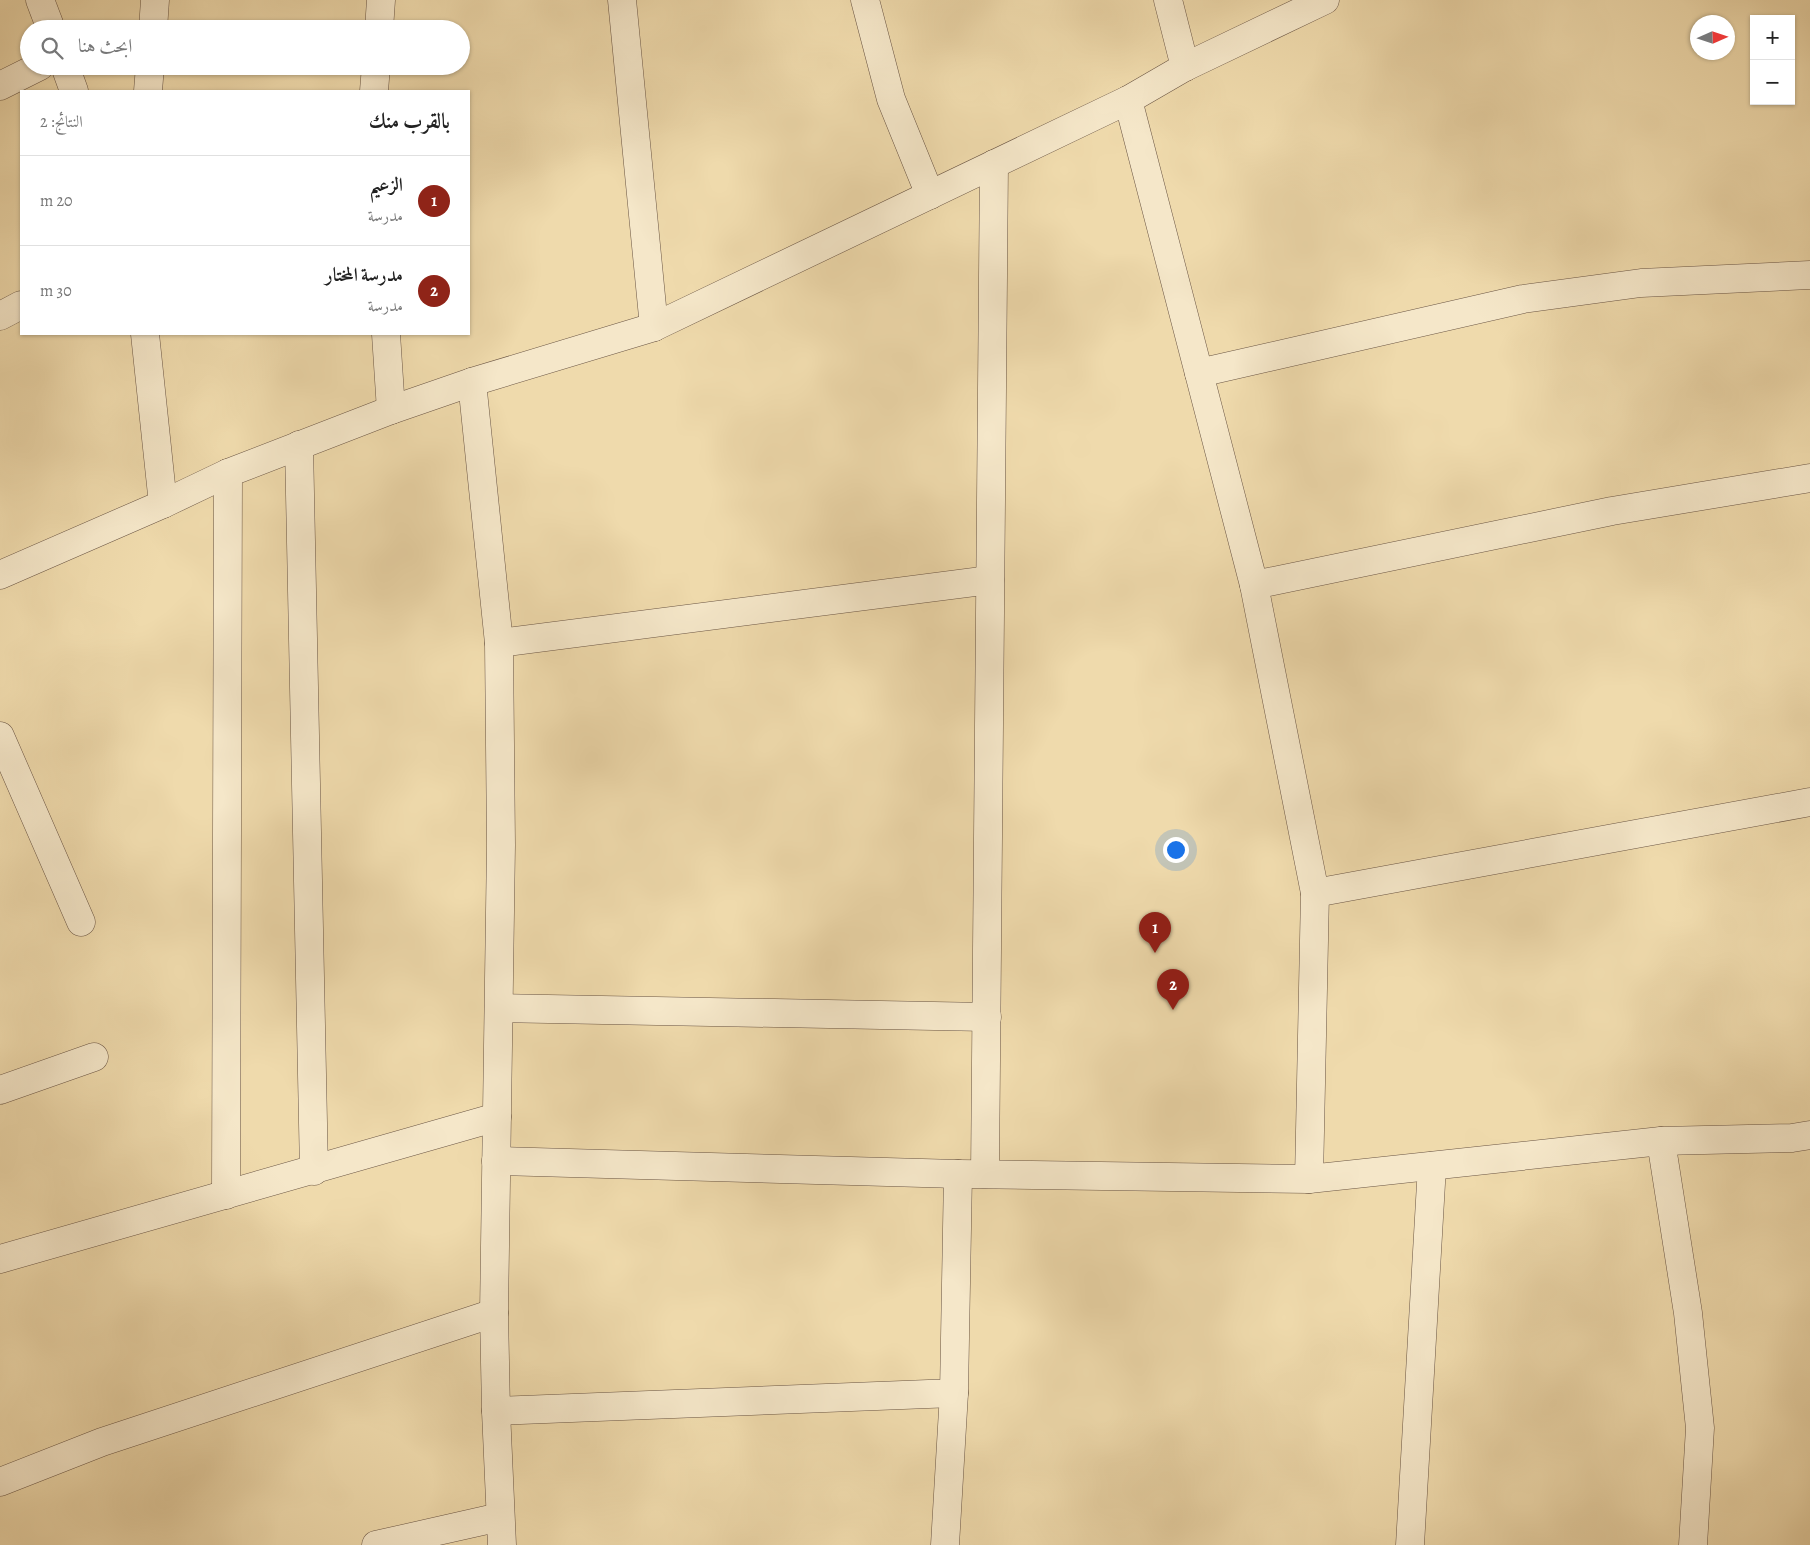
<!DOCTYPE html>
<html lang="ar">
<head>
<meta charset="utf-8">
<style>
	:root { --surface:#fff; --page:#f2f2f2; --text:#222; --muted:#767676; --line:#e0e0e0; --accent:#8f2418 }
	body { margin:0; font-family:Alegreya,Amiri,serif; background:var(--page); color:var(--text); direction:rtl }
	.controls { position:absolute; right:15px; top:15px; display:grid; overflow:hidden; border-radius:0px; box-shadow:0 1px 4px #0004 }
	.controls button { width:45px; height:45px; display:grid; place-items:center; padding:0; border:0; border-bottom:1px solid var(--line); background:var(--surface); color:var(--text); font:25px sans-serif }
	.compass { position:absolute; left:1690px; top:15px; width:45px; height:45px; border-radius:50%; background:var(--surface); box-shadow:0 1px 4px #0004; rotate:87deg }
	.you { position:absolute; left:1175px; top:849px; width:18px; height:18px; margin:-12px; border:4px solid #fff; border-radius:50%; background:#1a73e8; box-shadow:0 0 0 8px #1a73e833 }
	.badge { display:grid; place-items:center; width:32px; height:32px; border-radius:50%; background:var(--accent); color:#fff; font-size:16px; font-weight:700 }
	.pin { position:absolute; translate:-50% -41px; filter:drop-shadow(0 1px 2px #0008) }
	.pin::after { content:''; position:absolute; top:26px; width:18px; height:15px; background:inherit; clip-path:polygon(0 0,100% 0,50% 100%) }
	.list { margin:0; padding:0; list-style:none }
	h2 { display:flex; justify-content:space-between; align-items:center; height:65px; margin:0; padding:0 20px; font-size:21px }
	h2 small { font-size:16px; font-weight:400; color:var(--muted) }
	.list li { display:grid; grid-template-columns:32px 1fr auto; gap:15px; align-items:center; box-sizing:border-box; height:90px; padding:0 20px; border-top:1px solid var(--line) }
	.list b { display:block; font-size:19px; white-space:nowrap }
	.list p { margin:0; font-size:16px; white-space:nowrap; color:var(--muted) }
	.list em { font-size:16px; font-style:normal; color:var(--muted) }
	.icon { flex:none; width:28px; height:28px; fill:none; stroke:currentColor; stroke-width:2; stroke-linecap:round; stroke-linejoin:round }
	.map { position:relative; flex:none; width:1810px; height:1545px; overflow:hidden; direction:ltr }
	.search { position:absolute; background:var(--surface); box-shadow:0 1px 4px #0004; left:20px; top:20px; width:450px; height:55px; display:flex; align-items:center; gap:12px; box-sizing:border-box; padding:0 18px; border-radius:28px; color:var(--muted); font-size:19px }
	.panel { position:absolute; background:var(--surface); box-shadow:0 1px 4px #0004; left:20px; top:90px; width:450px; height:245px; border-radius:0px; direction:rtl }
	.map>svg:first-child { display:block }
</style>
</head>
<body>
<div class="map">
<svg width="1810" height="1545" viewBox="0 0 1810 1545">
	<rect width="100%" height="100%" fill="#efdaac"/>
	<filter id="stains"><feTurbulence type="fractalNoise" baseFrequency=".004" numOctaves="4"/><feColorMatrix values="0 0 0 0 .2 0 0 0 0 .09 0 0 0 0 .02 0 0 0 .5 -.17"/></filter>
	<radialGradient id="worn" r=".72"><stop offset=".6" stop-color="#630" stop-opacity="0"/><stop offset="1" stop-color="#630" stop-opacity=".3"/></radialGradient>
	<g fill="none" stroke-linecap="round" stroke-linejoin="round">
		<defs>
			<g id="minor">
				<polyline points="40,0 51,29"/>
				<polyline points="622,0 654,327"/>
				<polyline points="865,0 891,99 930,195"/>
				<polyline points="1168,0 1185,67"/>
				<polyline points="153,29 155,0"/>
				<polyline points="379,29 381,0"/>
				<polyline points="65,66 74,91"/>
				<polyline points="0,86 40,66"/>
				<polyline points="148,91 150,66"/>
				<polyline points="374,91 376,66"/>
				<polyline points="1128,100 1254,585 1315,893 1309,1179"/>
				<polyline points="0,316 21,305"/>
				<polyline points="145,334 163,504"/>
				<polyline points="386,334 391,410"/>
				<polyline points="1199,373 1523,299 1641,283 1810,275"/>
				<polyline points="472,382 499,643 501,845 494,1313 496,1411 502,1545"/>
				<polyline points="299,445 314,1171"/>
				<polyline points="0,575 163,504 228,473 391,410 472,382 654,327 1128,100 1185,67 1325,0"/>
				<polyline points="1254,585 1612,511 1810,478"/>
				<polyline points="499,643 990,580"/>
				<polyline points="0,736 81,922"/>
				<polyline points="1315,893 1810,802"/>
				<polyline points="499,1008 987,1017"/>
				<polyline points="0,1090 94,1057"/>
				<polyline points="1661,1141 1688,1313 1700,1428 1693,1545"/>
				<polyline points="496,1161 958,1174 1309,1179 1661,1141 1792,1138 1810,1135"/>
				<polyline points="985,1174 994,164"/>
				<polyline points="226,1195 228,473"/>
				<polyline points="0,1259 497,1117"/>
				<polyline points="496,1411 954,1393 958,1174"/>
				<polyline points="0,1482 102,1442 494,1313"/>
				<polyline points="376,1545 500,1517"/>
				<polyline points="945,1545 954,1393"/>
				<polyline points="1410,1545 1432,1166"/>
			</g>
		</defs>
		<use href="#minor" stroke="#6a5544" stroke-width="29"/>
		<use href="#minor" stroke="#f5e7c9" stroke-width="28"/>
	</g>
	<rect width="100%" height="100%" filter="url(#stains)"/>
	<rect width="100%" height="100%" fill="url(#worn)"/>
</svg>
<div class="controls">
<button>+</button>
<button>−</button>
</div>
<svg class="compass" viewBox="-18 -18 36 36"><path d="M0-13l5 13h-10z" fill="#e53935"/><path d="M0 13l5-13h-10z" fill="#767676"/></svg>
<div class="you"></div>
<div class="pin badge" style="left:1155px;top:953px">1</div>
<div class="pin badge" style="left:1173px;top:1010px">2</div>
<div class="search"><svg class="icon" aria-label="search" viewBox="0 0 24 24"><circle cx="10" cy="10" r="6"/><path d="M15 15l6 6"/></svg>ابحث هنا</div>
<section class="panel">
<h2>بالقرب منك<small>النتائج: 2</small></h2>
<ul class="list">
<li><span class="badge">1</span><div><b>الزعيم</b><p>مدرسة</p></div><em>20 m</em></li>
<li><span class="badge">2</span><div><b>مدرسة المختار</b><p>مدرسة</p></div><em>30 m</em></li>
</ul>
</section>
</div>
</body>
</html>
